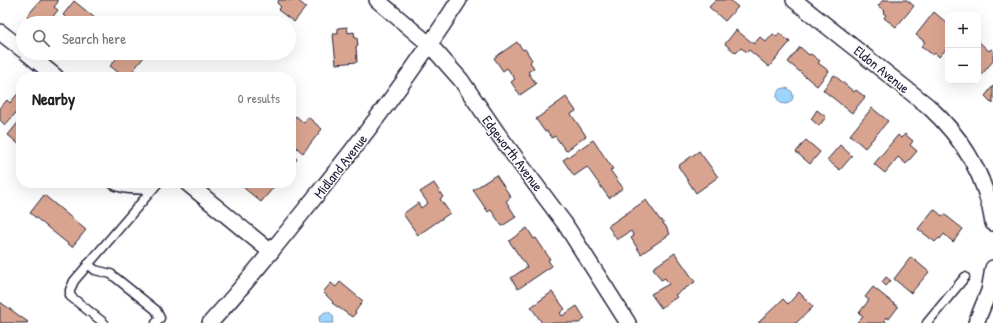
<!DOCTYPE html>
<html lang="en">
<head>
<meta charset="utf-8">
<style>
	:root { --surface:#fff; --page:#f6f6f6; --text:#222; --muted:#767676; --line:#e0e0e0 }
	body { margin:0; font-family:"Patrick Hand",sans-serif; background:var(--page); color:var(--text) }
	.controls { position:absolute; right:12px; top:12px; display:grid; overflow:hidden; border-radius:8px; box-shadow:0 4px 16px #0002 }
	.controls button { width:36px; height:36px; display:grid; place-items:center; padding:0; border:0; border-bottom:1px solid var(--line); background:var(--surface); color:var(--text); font:20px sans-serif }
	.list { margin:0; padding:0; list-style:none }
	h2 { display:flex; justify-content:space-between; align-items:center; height:52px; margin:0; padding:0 16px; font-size:17px }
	h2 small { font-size:13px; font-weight:400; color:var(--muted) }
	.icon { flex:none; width:22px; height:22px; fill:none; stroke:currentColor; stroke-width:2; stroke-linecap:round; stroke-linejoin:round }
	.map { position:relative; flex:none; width:993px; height:323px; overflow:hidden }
	.search { position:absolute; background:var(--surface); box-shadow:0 4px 16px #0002; left:16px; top:16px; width:280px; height:44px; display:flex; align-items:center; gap:10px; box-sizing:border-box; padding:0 14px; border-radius:22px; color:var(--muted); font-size:15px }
	.panel { position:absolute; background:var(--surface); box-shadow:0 4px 16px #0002; left:16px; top:72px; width:280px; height:116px; border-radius:16px }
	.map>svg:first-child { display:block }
</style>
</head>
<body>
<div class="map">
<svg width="993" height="323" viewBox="0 0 993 323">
	<rect width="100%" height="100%" fill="#fff"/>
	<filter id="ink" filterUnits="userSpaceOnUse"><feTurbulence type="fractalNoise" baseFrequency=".025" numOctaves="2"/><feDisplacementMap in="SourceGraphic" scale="8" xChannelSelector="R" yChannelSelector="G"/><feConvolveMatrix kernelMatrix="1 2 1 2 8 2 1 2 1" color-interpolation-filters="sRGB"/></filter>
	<g filter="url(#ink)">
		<g fill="#9ed5fe" stroke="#6c8db0">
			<circle cx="785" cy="96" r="8"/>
			<path d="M325 312C332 312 335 316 333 323H320L319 317Z"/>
		</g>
		<g fill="#d9a48f" stroke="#22223b">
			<polygon points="41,0 57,0 58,2 54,7 58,10 48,23 41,18 35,23 27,16"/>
			<polygon points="279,0 297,0 306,7 294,22 278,10 281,7 277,3"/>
			<polygon points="716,0 733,0 731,1 738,7 725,21 709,7"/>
			<polygon points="883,0 907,0 914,6 896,27 884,18 886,15 883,13 885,11 878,6"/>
			<polygon points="74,1 101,23 73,23 63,15"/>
			<polygon points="934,12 948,24 948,47 939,57 935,53 933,55 921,46 925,42 916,35"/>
			<polygon points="347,27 348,33 354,32 355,38 357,38 358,46 356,46 357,62 336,64 333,34 338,34 338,28"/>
			<polygon points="736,30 754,44 760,37 766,42 773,34 777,37 779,33 790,42 769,67 749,50 747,52 741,48 736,53 725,44"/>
			<polygon points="978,41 989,51 991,49 993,50 993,61 978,79"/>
			<polygon points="517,42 523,50 525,49 532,60 530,62 534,68 528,72 536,84 520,95 511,82 515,79 507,68 503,71 494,58"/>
			<polygon points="800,47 809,55 811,54 820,61 818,63 829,71 817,86 788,62"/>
			<polygon points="121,53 147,53 128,77 124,77 110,66"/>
			<polygon points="834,75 854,92 856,90 865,97 852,113 823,90"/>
			<polygon points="993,86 993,104 985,96"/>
			<polygon points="21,90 21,107 5,125 0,120 0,108 7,100 10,103"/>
			<polygon points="566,97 576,111 571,114 586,136 566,151 555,136 552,138 547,131 545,132 536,119"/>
			<polygon points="872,108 888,121 865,148 850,135"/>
			<polygon points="817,110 826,117 819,126 811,119"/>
			<polygon points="296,116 304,123 308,117 322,129 303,153 291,143 291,122"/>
			<polygon points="21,119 21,146 8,135"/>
			<polygon points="905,134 913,141 910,145 917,151 906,164 898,157 885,173 874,164 898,135 901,138"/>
			<polygon points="593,140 613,169 610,170 623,188 609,198 587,167 574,176 563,160"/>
			<polygon points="806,140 820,152 810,164 796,152"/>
			<polygon points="840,145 852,156 840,170 827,160"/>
			<polygon points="699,151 718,177 696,193 678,166"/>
			<polygon points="291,154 297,159 291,167"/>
			<polygon points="496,175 511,197 506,201 516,217 502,226 491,210 488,212 473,190"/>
			<polygon points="238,183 267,183 273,188 261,202"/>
			<polygon points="434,183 443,197 440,199 450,213 418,235 403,214 418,203 421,208 428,203 420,192"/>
			<polygon points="44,195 86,230 72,247 30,213"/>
			<polygon points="646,200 660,220 662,220 664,225 665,225 670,234 641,254 631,238 634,236 631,231 617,240 608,226"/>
			<polygon points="934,209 942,216 944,214 963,229 953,242 944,234 940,239 939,238 935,242 918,229"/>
			<polygon points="527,228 534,239 536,238 550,259 548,260 552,266 518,289 511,278 527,267 509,241"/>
			<polygon points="675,253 695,282 675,295 677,297 661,308 651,294 669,284 665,278 661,280 653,268"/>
			<polygon points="911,257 929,272 911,293 894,279"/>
			<polygon points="886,277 891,281 886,286 882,282"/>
			<polygon points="340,282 363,301 355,312 356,313 352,317 332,303 333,302 323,292 331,283 336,287"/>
			<polygon points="873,287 898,307 889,319 886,317 884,320 886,321 885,323 858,323 857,322 863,316 859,313 869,300 865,297"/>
			<polygon points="552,292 565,309 560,313 562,316 577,306 585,319 579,323 542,323 531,307"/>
			<polygon points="799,292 813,307 796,323 758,323 783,299 788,304"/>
			<polygon points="0,302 28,322 27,323 0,323"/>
		</g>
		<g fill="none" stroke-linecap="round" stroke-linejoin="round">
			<defs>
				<g id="lane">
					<path d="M111 183C121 191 140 190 152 189"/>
					<polyline points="88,264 95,270 111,274 156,310 160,318 156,323"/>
					<polyline points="104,323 70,296 70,290 74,281 158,183"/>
					<polyline points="927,323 965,277"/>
				</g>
				<g id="street">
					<polyline points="377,0 430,45 461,80 498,134 565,224 628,323"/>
					<path d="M794 0 928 106C962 137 986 176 993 223"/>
					<polyline points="0,32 23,50"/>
					<polyline points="27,53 56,77"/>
					<polyline points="187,183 271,252"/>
					<path d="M210 323C244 286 276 246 307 207 361 141 413 72 459 0"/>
					<polyline points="976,323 989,291 993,268"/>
				</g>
			</defs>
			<use href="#lane" stroke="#22223b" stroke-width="11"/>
			<use href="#street" stroke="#22223b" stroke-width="18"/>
			<use href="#lane" stroke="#fff" stroke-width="8"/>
			<use href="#street" stroke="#fff" stroke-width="15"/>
		</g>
	</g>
	<g text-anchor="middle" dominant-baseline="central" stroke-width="3" stroke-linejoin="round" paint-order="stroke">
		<g font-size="14" fill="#22223b" stroke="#fff">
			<text transform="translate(882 69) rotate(39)">Eldon Avenue</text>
			<text transform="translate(513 153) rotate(53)">Edgeworth Avenue</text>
			<text transform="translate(340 166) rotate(-52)">Midland Avenue</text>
		</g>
	</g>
</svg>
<div class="controls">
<button>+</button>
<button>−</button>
</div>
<div class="search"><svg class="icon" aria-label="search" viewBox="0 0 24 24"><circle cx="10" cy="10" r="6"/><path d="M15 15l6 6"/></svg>Search here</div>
<section class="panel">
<h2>Nearby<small>0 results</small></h2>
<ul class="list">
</ul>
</section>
</div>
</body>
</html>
